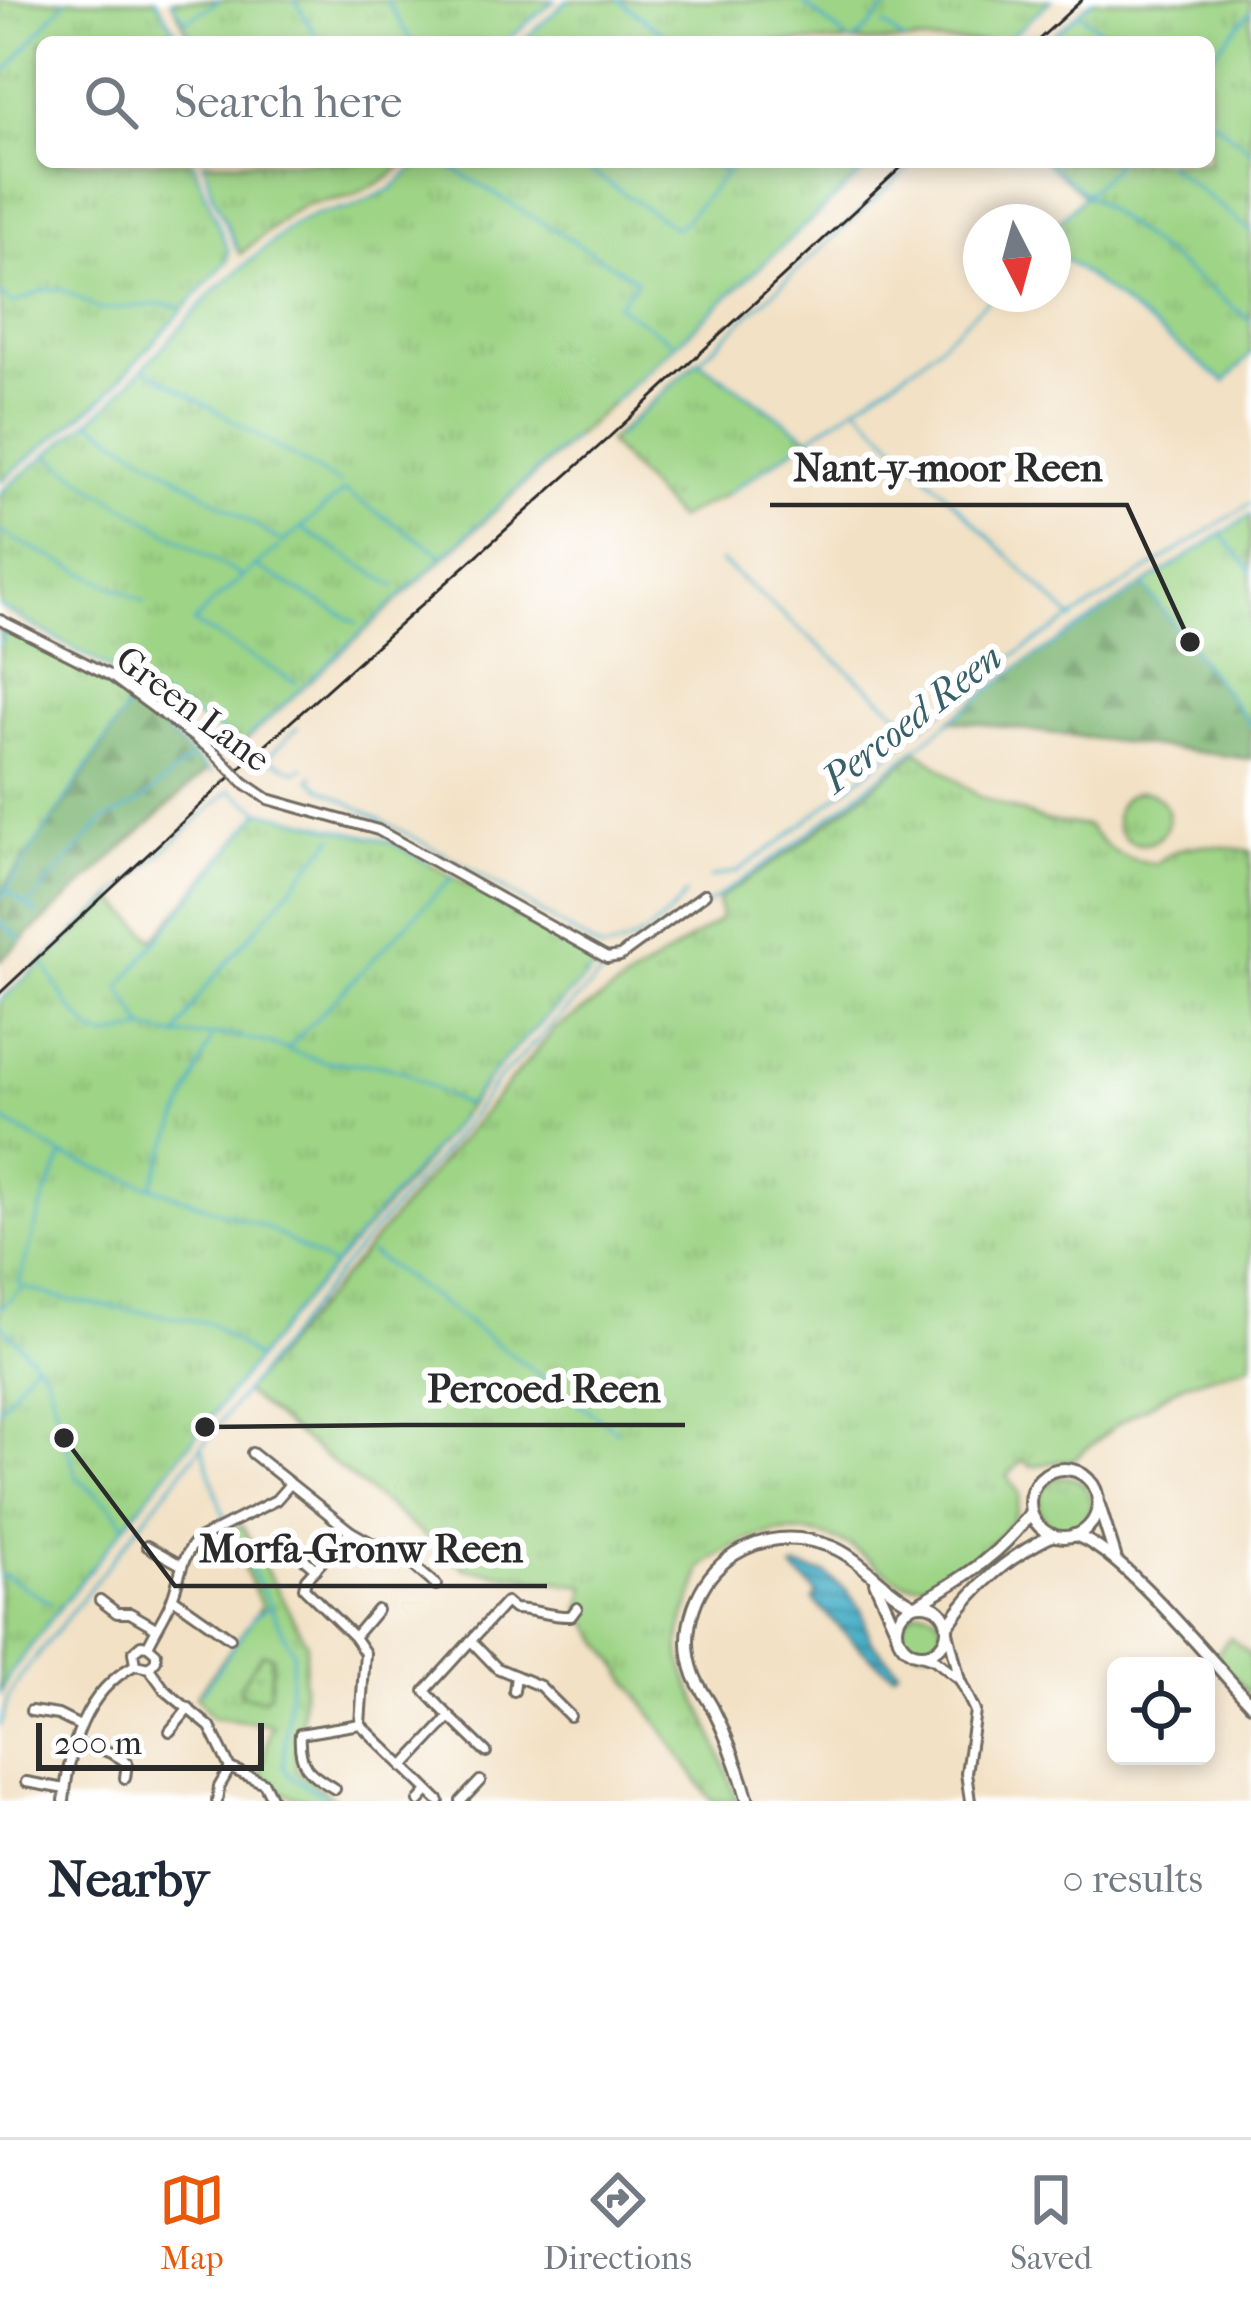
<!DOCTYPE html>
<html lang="en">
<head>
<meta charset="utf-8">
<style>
	:root { --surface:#fff; --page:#f2f2f3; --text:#1f2937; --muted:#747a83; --line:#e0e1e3; --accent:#ea580c }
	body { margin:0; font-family:"IM FELL French Canon",serif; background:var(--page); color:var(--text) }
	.controls { position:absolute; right:36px; bottom:36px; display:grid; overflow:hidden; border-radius:18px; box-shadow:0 6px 18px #0003 }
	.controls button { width:108px; height:108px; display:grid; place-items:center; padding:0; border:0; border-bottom:3px solid var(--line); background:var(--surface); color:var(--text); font:60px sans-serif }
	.compass { position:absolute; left:963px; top:204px; width:108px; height:108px; border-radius:50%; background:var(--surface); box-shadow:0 6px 18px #0003; rotate:174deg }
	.scale { position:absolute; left:36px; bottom:30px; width:228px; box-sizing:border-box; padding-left:12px; border:6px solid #2b2b2b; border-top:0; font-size:33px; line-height:42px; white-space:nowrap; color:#2b2b2b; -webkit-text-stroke:9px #fff; paint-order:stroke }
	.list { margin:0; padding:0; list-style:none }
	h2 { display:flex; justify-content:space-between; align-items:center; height:156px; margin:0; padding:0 48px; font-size:51px }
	h2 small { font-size:39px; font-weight:400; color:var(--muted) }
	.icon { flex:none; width:66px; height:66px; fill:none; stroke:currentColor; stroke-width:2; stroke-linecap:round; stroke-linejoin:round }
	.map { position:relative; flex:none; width:1251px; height:1801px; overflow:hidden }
	.search { position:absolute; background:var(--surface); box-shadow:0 6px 18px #0003; left:36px; right:36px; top:36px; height:132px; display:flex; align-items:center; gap:30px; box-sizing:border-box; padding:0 42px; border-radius:18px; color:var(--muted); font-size:45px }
	.sheet { height:336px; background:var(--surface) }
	nav { display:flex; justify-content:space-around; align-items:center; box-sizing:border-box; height:168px; border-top:3px solid var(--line); background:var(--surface); font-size:33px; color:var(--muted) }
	nav a { display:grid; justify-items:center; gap:6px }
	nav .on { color:var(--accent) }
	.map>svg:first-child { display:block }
</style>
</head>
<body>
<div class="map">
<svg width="1251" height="1801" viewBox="0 0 1251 1801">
	<defs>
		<pattern id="grass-tufts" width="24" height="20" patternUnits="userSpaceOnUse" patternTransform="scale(3)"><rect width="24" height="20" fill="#9ed486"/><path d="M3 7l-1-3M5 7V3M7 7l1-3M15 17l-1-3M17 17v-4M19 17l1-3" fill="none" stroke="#88b674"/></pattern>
		<pattern id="forest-firs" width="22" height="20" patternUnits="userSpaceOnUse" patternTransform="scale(3)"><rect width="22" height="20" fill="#7eb673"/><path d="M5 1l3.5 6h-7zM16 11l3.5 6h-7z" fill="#67945f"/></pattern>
		<pattern id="park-dots" width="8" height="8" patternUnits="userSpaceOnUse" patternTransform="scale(3)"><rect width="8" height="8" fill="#9ed486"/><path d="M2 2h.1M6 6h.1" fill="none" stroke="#88b674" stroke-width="1.8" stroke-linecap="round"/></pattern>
		<pattern id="water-rules" width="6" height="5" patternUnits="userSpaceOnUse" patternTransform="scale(3)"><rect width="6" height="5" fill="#49b0c8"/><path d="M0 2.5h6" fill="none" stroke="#3d8fa3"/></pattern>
	</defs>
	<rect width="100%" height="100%" fill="#fff"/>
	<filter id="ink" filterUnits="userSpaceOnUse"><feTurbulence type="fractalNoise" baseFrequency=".00833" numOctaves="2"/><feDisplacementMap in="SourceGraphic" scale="24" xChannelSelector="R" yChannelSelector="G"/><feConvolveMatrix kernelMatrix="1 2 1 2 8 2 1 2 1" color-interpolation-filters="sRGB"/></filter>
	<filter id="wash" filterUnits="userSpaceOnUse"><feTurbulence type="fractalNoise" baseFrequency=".004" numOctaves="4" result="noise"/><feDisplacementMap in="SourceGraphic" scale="48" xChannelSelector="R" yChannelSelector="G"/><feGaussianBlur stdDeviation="2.7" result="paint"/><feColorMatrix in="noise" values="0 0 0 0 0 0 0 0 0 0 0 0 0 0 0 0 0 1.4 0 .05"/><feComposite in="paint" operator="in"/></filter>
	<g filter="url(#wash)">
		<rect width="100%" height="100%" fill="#f2e1c5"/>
		<g fill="url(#grass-tufts)" stroke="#648058" stroke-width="3">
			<polygon points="0,0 156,0 182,42 42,42 42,162 193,162 228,250 228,260 103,398 0,481"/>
			<polygon points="171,0 555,0 505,42 193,42"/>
			<polygon points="568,0 1051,0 1005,42 521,42"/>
			<polygon points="1093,0 1251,0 1251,354 1225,382 1053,250 1053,227 1085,196 1045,162 1209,162 1209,42 1045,42"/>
			<polygon points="204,162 406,162 387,179 349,197 308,204 292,212 240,254 212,193"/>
			<polygon points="420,162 874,162 235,750 229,736 0,607 0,493 109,405 215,290 294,224 317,214 350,208 393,188"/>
			<polygon points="698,361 810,438 727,494 677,519 608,442"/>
			<polygon points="1251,515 1251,726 1143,585"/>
			<polygon points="0,626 68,658 132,700 0,898"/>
			<path d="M918 751 978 796 1045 821 1087 826C1111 854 1121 858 1157 864 1181 838 1219 846 1251 851V1364L1184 1384 1116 1425 1074 1459 1031 1466 1022 1460 1007 1477 1020 1494C1018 1500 1018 1507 1016 1513 1003 1542 935 1594 903 1582 883 1574 867 1555 848 1545 794 1519 746 1533 700 1568 698 1596 678 1619 680 1650 682 1674 693 1691 703 1712 716 1741 727 1770 737 1801H712L580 1611 586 1586 466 1569 244 1392 554 1030 721 919 718 899 793 850Z"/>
			<circle cx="1142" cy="818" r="26"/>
			<polygon points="261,811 391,842 527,919 597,966 504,1060 417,1171 294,1312 58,1610 9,1675 0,1694 0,1001 114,899 154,940"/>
			<circle cx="1065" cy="1503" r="26"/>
			<path d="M242 1526 306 1642 301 1724 296 1728V1770L337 1801C304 1801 281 1799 261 1773L271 1724 212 1717 196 1696 262 1606 227 1533Z"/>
			<circle cx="922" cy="1630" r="20"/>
			<polygon points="1230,1637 1251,1656 1251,1695 1219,1662 1218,1652"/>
		</g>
		<g fill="url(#forest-firs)" stroke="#54704f" stroke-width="3">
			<polygon points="1143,585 1251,726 1251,759 950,720 1016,669"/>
			<polygon points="132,700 207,770 0,961 0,898 7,883 68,800"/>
		</g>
		<polygon fill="url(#park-dots)" stroke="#648058" stroke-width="3" points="262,1653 272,1655 270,1693 263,1699 242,1695 239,1687"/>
		<path fill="url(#water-rules)" stroke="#3a6e7a" stroke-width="3" d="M797 1567 826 1574 846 1590 862 1611 870 1640 898 1669 893 1673C874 1665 829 1617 813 1600L817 1593 793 1569Z"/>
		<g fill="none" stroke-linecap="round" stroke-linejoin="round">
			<g stroke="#49b0c8" stroke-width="3">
				<polyline points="156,0 182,42"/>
				<polyline points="171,0 186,21 220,0"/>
				<polyline points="295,0 320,42"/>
				<polyline points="386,0 412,42"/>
				<polyline points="619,0 674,42"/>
				<polyline points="800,0 850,42"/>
				<polyline points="1080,14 1116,42"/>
				<polyline points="884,25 905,42"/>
				<polyline points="187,29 193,42"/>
				<polyline points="539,37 547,42"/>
				<polyline points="505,42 555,0"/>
				<polyline points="521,42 568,0"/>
				<polyline points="855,42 894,0"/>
				<polyline points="1005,42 1051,0"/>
				<polyline points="1045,42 1093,0"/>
				<polyline points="1209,58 1251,11"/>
				<polyline points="0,78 66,0"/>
				<polyline points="1209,117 1251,151"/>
				<polyline points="204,162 212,193 237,250"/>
				<polyline points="442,162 637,280 617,305 674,343"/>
				<polyline points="577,162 677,229 736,162"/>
				<polyline points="709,162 723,172"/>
				<polyline points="1045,162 1251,321"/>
				<polyline points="1164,162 1251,231"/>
				<polyline points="1053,227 1118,162"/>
				<polyline points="1053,250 1225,382 1251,354"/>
				<polyline points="0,293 12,304 44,290 61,289 100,310 163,304 180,307"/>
				<polyline points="701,362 803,433"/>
				<polyline points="146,369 340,484"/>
				<polyline points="611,403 874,162"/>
				<polyline points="858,407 1073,620"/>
				<polyline points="89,421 283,543 344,491 444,556"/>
				<polyline points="616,437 915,162"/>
				<polyline points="47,454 97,490 241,576"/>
				<polyline points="0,481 103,399 228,260 228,250 193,162"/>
				<polyline points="0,493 109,405 215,290 294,224 317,214 349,208 393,188 420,162"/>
				<polyline points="727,494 921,361 995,294"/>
				<polyline points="301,528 395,586"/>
				<polyline points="0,532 144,602"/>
				<polyline points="1222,535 1251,571"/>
				<polyline points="279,547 212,603 194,623 296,683"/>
				<polyline points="720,561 918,730 1004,662 1251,503"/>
				<polyline points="255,566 357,623"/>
				<polyline points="1143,585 1251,726"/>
				<polyline points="0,607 230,736 235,750"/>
				<polyline points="0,625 68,658 140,706 211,774"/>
				<polyline points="0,644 6,629"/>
				<polyline points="297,728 267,758 295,771 304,768"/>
				<polyline points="248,737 573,437"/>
				<path d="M313 775 310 779 323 789 467 866 601 950C634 948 667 920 686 894"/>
				<polyline points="710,878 736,872 779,843 906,741"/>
				<polyline points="6,889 37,914"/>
				<polyline points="0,898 127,708"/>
				<polyline points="27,906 104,820 139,803 190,759"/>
				<polyline points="0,922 22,941"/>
				<polyline points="43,962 69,1006 95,1034 107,1037 144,1029 176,1036 227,1035 264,1042 325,1062 381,1065 405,1072 466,1106 504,1060 597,966 474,888"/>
				<polyline points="0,1001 230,790 261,811 391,842 429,863"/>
				<polyline points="144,1027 120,987 260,812"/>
				<polyline points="176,1036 202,992 334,837"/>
				<polyline points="288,1048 452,877"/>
				<polyline points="0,1118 63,1156 265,1227 331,1265"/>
				<polyline points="63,1156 44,1199 19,1283 22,1287 67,1300 210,1323 257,1359"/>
				<polyline points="152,1185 211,1039"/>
				<polyline points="371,1253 617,1431"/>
				<polyline points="0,1309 21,1289"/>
				<polyline points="0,1322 46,1374 77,1478 110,1505 124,1524"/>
				<polyline points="0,1408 35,1361"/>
				<path d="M202 1446 222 1511 293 1652 283 1766C292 1784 314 1786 329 1801"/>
				<polyline points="0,1576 7,1576 50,1603"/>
				<polyline points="202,1692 255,1616 269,1607"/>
				<polyline points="0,1694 9,1675 58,1610 294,1312 462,1115"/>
				<polyline points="0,1726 8,1698 22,1675 339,1271 444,1150 499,1079 598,978 791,847 1016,669 1251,515"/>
			</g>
		</g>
	</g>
	<g filter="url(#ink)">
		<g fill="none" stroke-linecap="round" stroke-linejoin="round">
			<defs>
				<g id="minor">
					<polyline points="0,620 111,676 213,751"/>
					<polyline points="243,782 268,799 378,830 607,958 620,956 705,894"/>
					<polyline points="252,1453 350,1531 373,1544 393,1548 436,1585"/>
					<polyline points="350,1531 306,1579 304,1588 354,1637 365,1653 360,1724 439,1801"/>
					<polyline points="147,1546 181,1565"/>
					<polyline points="296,1552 316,1569"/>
					<polyline points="173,1598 230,1638"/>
					<polyline points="100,1600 117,1613 130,1613 156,1628"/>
					<polyline points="948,1632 960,1680 975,1711 966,1773 970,1801"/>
					<polyline points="355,1636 377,1610"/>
					<polyline points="471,1641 497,1668 516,1676 514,1691"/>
					<path d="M148 1646C156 1628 169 1611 174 1593 181 1573 182 1556 197 1540L276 1500 290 1484"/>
					<polyline points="921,1655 935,1660 959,1679"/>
					<polyline points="149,1668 156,1660 156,1653 148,1646 141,1645 133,1652 135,1665 149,1668 165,1690 210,1727 230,1768 264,1783 273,1801"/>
					<polyline points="516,1676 540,1686 570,1716"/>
					<polyline points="31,1711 58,1715 78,1725"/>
					<polyline points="450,1717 486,1752"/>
					<polyline points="170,1731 189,1708"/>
					<path d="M73 1745C94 1747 110 1749 127 1763L125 1778"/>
					<path d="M403 1767 450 1717 425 1691 506 1602 514 1609C534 1609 551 1617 571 1616L577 1608"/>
					<polyline points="26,1782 65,1789"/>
					<path d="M335 1789C308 1773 298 1766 300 1734L360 1724"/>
					<path d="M64 1801C69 1748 84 1692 135 1665"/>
					<polyline points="217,1801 219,1787 230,1768"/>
					<polyline points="419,1801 428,1791"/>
					<polyline points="461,1801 480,1781"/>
				</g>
				<g id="tertiary">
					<circle cx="1064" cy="1503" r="34"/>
					<polyline points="1099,1505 1115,1556"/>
					<path d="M1074 1535C1122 1549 1213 1664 1251 1704"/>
					<polyline points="875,1582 896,1629"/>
					<path d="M921 1602C964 1578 1002 1553 1031 1512"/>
					<circle cx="922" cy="1629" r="25"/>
					<path d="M948 1625C976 1584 1008 1557 1053 1535"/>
					<path d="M748 1801C739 1769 727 1736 712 1707 706 1696 698 1686 694 1675 678 1631 696 1579 735 1554 766 1535 798 1534 832 1547 862 1559 883 1590 914 1605"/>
				</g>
			</defs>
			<use href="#minor" stroke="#716b61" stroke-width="14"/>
			<use href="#tertiary" stroke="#716b61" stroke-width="16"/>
			<use href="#minor" stroke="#fff" stroke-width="8"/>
			<use href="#tertiary" stroke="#fff" stroke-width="10"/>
			<g stroke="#2b2b2b" stroke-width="3">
				<polyline points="1036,42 1082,0"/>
				<polyline points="0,993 257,752 605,441 907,162"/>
			</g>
			<defs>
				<polyline id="minor-bridge" points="213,751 243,782"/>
			</defs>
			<use href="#minor-bridge" stroke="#716b61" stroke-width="14" stroke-linecap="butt"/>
			<use href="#minor-bridge" stroke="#fff" stroke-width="8"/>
		</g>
	</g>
	<g text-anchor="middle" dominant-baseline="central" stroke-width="12" stroke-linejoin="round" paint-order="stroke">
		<g font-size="36" fill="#2b2b2b" stroke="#fff">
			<text transform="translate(193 709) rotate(37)">Green Lane</text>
		</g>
		<g font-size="39" font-style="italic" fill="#37606a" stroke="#fff">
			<text transform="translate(912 718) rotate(-38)">Percoed Reen</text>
		</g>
	</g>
	<path fill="none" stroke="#2b2b2b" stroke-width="4.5" d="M1190 642L1127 505H770M205 1427L403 1425H685M64 1438L175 1586H547"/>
	<g fill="#2b2b2b" stroke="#fff" stroke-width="4.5">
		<circle cx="1190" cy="642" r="12"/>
		<circle cx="205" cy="1427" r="12"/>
		<circle cx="64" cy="1438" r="12"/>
	</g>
	<g font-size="39" text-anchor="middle" font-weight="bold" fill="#2b2b2b" stroke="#fff" stroke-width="12" stroke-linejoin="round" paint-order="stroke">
		<text x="948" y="481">Nant-y-moor Reen</text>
		<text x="544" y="1402">Percoed Reen</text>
		<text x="361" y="1562">Morfa-Gronw Reen</text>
	</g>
</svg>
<div class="controls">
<button><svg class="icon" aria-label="locate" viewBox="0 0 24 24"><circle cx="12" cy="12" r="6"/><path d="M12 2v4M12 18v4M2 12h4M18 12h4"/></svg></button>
</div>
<svg class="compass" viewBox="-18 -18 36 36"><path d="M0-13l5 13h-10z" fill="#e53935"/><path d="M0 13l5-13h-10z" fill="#747a83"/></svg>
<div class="scale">200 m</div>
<div class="search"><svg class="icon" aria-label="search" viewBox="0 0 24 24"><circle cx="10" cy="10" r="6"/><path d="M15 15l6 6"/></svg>Search here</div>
</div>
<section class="sheet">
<h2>Nearby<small>0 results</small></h2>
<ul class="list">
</ul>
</section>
<nav>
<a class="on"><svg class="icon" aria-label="map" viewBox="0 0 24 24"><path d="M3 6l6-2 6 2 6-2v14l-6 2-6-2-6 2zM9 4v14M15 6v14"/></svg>Map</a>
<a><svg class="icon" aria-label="directions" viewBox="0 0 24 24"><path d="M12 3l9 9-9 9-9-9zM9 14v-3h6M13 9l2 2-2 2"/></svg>Directions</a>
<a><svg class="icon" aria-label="saved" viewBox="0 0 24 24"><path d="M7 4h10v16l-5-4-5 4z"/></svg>Saved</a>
</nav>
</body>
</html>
